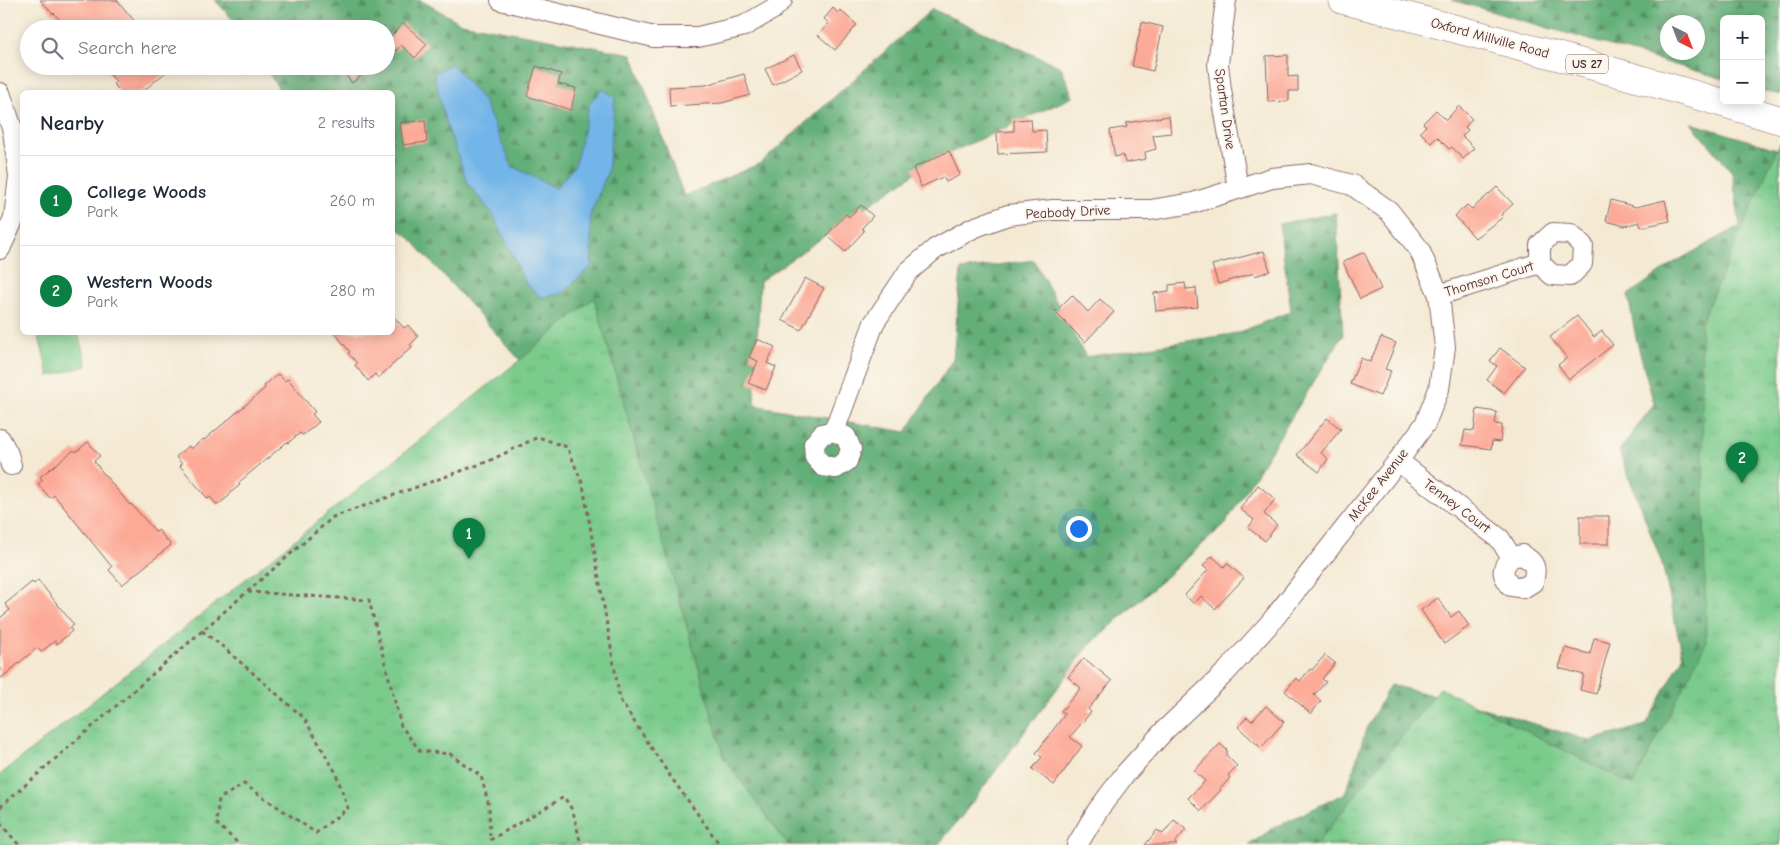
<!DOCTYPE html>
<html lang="en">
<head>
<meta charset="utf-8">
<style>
	:root { --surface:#fff; --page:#f6f6f7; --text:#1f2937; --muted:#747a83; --line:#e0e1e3; --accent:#0b8043 }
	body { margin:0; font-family:"Comic Neue",sans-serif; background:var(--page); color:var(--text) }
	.controls { position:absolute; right:15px; top:15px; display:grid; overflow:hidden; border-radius:8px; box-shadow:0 2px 12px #0003 }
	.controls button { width:45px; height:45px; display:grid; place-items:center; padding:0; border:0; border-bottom:1px solid var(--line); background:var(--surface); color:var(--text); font:25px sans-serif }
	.compass { position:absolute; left:1660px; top:15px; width:45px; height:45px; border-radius:50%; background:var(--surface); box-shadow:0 2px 12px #0003; rotate:138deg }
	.you { position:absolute; left:1078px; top:528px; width:18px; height:18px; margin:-12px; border:4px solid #fff; border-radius:50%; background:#1a73e8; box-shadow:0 0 0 8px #1a73e833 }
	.badge { display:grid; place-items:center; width:32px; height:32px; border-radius:50%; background:var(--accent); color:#fff; font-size:16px; font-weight:700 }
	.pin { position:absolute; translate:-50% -41px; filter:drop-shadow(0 1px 2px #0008) }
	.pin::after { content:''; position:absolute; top:26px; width:18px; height:15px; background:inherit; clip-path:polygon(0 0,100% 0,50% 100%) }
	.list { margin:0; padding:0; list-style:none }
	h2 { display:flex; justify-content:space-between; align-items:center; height:65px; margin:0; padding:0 20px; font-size:21px }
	h2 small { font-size:16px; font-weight:400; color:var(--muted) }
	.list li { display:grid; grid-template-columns:32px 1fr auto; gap:15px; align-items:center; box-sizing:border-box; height:90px; padding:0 20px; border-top:1px solid var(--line) }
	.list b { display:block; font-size:19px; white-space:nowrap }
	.list p { margin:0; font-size:16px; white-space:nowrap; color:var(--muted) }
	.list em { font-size:16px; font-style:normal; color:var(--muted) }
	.icon { flex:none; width:28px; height:28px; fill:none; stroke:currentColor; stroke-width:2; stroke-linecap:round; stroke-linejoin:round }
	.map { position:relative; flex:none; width:1780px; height:845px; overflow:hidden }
	.search { position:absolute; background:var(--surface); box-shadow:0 2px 12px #0003; left:20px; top:20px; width:375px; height:55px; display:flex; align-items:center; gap:12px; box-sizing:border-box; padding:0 18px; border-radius:28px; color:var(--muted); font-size:19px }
	.panel { position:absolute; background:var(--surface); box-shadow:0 2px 12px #0003; left:20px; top:90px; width:375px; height:245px; border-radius:8px }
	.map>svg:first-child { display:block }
</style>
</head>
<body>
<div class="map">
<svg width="1780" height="845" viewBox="0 0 1780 845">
	<defs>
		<pattern id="forest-firs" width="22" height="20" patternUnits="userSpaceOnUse" patternTransform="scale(1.25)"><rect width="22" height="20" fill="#63af78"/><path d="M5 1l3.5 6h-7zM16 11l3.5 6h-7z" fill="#548e63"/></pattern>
		<pattern id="park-tufts" width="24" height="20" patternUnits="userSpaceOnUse" patternTransform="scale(1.25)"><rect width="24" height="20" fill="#7acb8c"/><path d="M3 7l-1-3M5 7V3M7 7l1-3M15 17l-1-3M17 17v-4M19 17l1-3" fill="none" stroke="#6bae79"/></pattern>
	</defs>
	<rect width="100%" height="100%" fill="#fbf7ec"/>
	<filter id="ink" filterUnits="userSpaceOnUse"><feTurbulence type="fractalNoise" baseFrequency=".02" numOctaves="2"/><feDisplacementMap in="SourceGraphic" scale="10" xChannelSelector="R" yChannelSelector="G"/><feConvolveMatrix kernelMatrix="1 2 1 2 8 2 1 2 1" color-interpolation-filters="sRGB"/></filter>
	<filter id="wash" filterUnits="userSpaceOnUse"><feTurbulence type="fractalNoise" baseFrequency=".0096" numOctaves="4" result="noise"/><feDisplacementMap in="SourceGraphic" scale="20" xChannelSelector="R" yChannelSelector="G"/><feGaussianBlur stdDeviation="1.12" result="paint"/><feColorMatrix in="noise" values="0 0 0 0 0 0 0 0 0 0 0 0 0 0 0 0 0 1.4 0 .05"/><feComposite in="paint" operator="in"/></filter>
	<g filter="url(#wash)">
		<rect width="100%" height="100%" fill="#f4ead4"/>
		<polygon fill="#7acb8c" stroke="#62755c" points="38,333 78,333 87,366 49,376"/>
		<g fill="url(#forest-firs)" stroke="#566752" fill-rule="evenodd">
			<polygon points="215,0 420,0 461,23 632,54 684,196 761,163 932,9 1061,67 1073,97 934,160 760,281 754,405 906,432 953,359 961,270 1034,260 1086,357 1238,333 1291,311 1279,224 1336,213 1343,335 1225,524 1089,646 959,820 938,845 788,845 724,758 594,299 520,360 407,235 393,225 392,92 281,92 264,66 386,66 386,29 241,29"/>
			<path d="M1452 0H1780V95L1761 90V19H1724V79ZM1668 22H1698V52H1668Z"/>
			<polygon points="1691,123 1780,150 1780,845 1249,845 1273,828 1346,793 1366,729 1390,685 1470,704 1590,741 1646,725 1683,657 1662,563 1619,451 1654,404 1636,338 1628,295 1675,262 1740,226 1732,172"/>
		</g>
		<g fill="url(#park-tufts)" stroke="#62755c">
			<polygon points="1780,143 1780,845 1316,845 1440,688 1633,785 1706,643 1701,322"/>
			<polygon points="594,298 724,758 788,845 0,845 0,775 520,360"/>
		</g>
		<polygon fill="#72b5e8" stroke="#5e6a8a" points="452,64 483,100 512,166 556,188 575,165 590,102 603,89 615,98 608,171 590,215 592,266 561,294 541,297 526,284 493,214 468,184 444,117 434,73"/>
		<g id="blocks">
			<g fill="#fca996">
				<polygon points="40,0 117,0 141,29 71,29 65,22 63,24 54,13 53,14"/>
				<polygon points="833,8 838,13 840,10 857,25 835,50 818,35 829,23 824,19"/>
				<polygon points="1142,22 1163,27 1153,71 1132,66"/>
				<polygon points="403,23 427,44 415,58 401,45 396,51 386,42"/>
				<polygon points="794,55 802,70 773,85 765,69"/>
				<polygon points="1288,55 1288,77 1298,76 1298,91 1289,91 1289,101 1268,102 1266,56"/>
				<polygon points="103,66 173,66 142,92 121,92 113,84 116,82"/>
				<polygon points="339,66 373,66 352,83"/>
				<polygon points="536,66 561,74 558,84 576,88 571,110 527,96"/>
				<polygon points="744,74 750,95 722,103 670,106 669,87 706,85"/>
				<polygon points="1459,106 1472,119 1465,127 1468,130 1462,136 1474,148 1463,159 1452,147 1449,149 1437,137 1431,143 1420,132 1426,126 1423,123 1436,110 1446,120"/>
				<polygon points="1169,116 1171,133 1153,135 1156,149 1145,152 1146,159 1125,163 1123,155 1115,157 1110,130 1127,127 1126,123"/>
				<polygon points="1031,119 1032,131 1046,130 1047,152 998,154 997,132 1014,131 1014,120"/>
				<polygon points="425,120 427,142 403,145 400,123"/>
				<polygon points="949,151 960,175 946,182 943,177 921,187 913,168"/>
				<polygon points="1497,187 1513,204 1501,215 1503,217 1475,238 1455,216 1467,205 1472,209"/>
				<polygon points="1611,200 1636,207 1665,200 1670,221 1641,227 1639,222 1625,226 1606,221"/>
				<polygon points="861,205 873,216 862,228 864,231 845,252 827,235 846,214 849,217"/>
				<polygon points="1264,251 1270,271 1255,276 1254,273 1218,284 1212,265"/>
				<polygon points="1364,252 1381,289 1360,299 1343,262"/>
				<polygon points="805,278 824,288 801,330 782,320"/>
				<polygon points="1185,283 1186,289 1196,288 1198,307 1156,311 1154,293 1169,291 1169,285"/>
				<polygon points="1072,295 1088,312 1100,299 1114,312 1085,342 1055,312"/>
				<polygon points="392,315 404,328 408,325 418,337 410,345 412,347 391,366 378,378 375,374 368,381 355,365 357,363 348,353 350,352 334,332 392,332"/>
				<polygon points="1577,316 1594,337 1602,331 1613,345 1569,379 1558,365 1567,358 1550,337"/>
				<polygon points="1381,337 1396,343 1385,369 1391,371 1380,396 1350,384 1361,358 1370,362"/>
				<polygon points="757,339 775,347 767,363 776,367 766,390 748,383 758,361 749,357"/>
				<polygon points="1500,348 1525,367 1504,393 1487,380 1497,366 1490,361"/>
				<polygon points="278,374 285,381 288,379 315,412 312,414 319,422 303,435 300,433 288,443 287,442 238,483 240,485 229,494 230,495 218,505 216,504 210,497 208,499 180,466 182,464 176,457 189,446 191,449 203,439 204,440 254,398 265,388 264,386"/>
				<polygon points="1477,409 1497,412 1495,424 1502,425 1500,442 1492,441 1491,449 1462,445 1465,430 1474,431"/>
				<polygon points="1327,418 1341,429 1321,453 1328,459 1319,472 1297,455"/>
				<polygon points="88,442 100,456 94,461 103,473 130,505 131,504 156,532 158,530 171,545 122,585 109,570 112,567 54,495 50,498 38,484 43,480 40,477 74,450 76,452"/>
				<polygon points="1258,485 1275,499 1264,514 1277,525 1265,541 1248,528 1254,520 1240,509"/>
				<rect x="1580" y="516" width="29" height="28"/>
				<polygon points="1212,556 1224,567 1227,563 1244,578 1215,609 1201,596 1194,604 1185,595 1208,570 1203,566"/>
				<polygon points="38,580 74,625 70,628 72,631 57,644 55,641 41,652 37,648 0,679 0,618 10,610 5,604 32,582 34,584"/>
				<polygon points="1438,598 1451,617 1459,611 1469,626 1444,644 1421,610"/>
				<polygon points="1594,638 1610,642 1596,694 1580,690 1584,675 1559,668 1565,648 1590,654"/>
				<polygon points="1325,655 1335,663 1322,679 1326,682 1314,695 1321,701 1311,714 1285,691 1296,678 1300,681 1310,669 1312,670"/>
				<polygon points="1084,658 1112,681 1088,709 1091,712 1070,737 1082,746 1054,785 1032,769 1042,757 1036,753 1065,714 1061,711 1081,688 1068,677"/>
				<polygon points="1266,706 1284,722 1261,748 1238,727 1247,717 1252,721"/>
				<polygon points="1220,744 1227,750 1227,756 1237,766 1228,775 1230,778 1220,789 1221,790 1201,811 1188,798 1205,781 1194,771"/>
				<polygon points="1174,820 1186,829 1175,843 1177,845 1145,845 1157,830 1163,834"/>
			</g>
		</g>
	</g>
	<g filter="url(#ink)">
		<use href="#blocks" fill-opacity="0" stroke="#866666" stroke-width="1"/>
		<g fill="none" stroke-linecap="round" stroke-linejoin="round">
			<defs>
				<g id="minor">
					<polyline points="501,0 654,37 698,37 744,26 773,9 782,0"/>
					<polyline points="1226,0 1218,64 1221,90 1238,188"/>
					<polyline points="0,93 13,131 19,176 14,218 0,249"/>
					<polyline points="1439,295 1540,263 1552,275 1570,276 1582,264 1583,246 1571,234 1553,233 1540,245 1540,263"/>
					<polyline points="834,431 846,437 851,449 847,461 836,468 823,466 815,457 814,444 822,434 834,431 874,323 908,272 935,249 973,228 1008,215 1053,210 1150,210 1193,203 1272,178 1311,174 1352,185 1389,211 1419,249 1439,295 1445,347 1439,389 1425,424 1398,461 1271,622 1226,672 1165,730 1125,774 1098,810 1077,845"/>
					<polyline points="0,439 8,454 11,465"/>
					<path d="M1398 461 1500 539 1511 557C1501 569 1501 574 1511 586L1523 588 1533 582C1537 568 1535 562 1522 555L1511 557"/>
				</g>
				<path id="highway" d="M1343 0C1490 37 1635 76 1780 120"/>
			</defs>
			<use href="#minor" stroke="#866666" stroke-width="22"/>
			<use href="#highway" stroke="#866666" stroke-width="29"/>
			<g stroke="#866666" stroke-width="3" stroke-dasharray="4 4" stroke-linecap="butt">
				<polyline points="248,592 369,600 401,726 420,751 450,754 481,776 489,806 490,840 564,797 573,811 581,845"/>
				<polyline points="202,631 222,646 304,718 335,771 348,808 316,833 244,784 219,799 216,823 240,845"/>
				<polyline points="0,807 333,517 489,461 538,437 567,447 583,485 620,700 668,773 720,845"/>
				<polyline points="0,823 19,845"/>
			</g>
			<use href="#minor" stroke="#fff" stroke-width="20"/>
			<use href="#highway" stroke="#fff" stroke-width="28"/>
		</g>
	</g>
	<g text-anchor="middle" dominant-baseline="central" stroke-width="4.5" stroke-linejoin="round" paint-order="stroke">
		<rect fill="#fbf7ec" stroke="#7f6065" stroke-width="1" x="1566" y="54.5" width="42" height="19" rx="4"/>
		<g font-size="12" font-weight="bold" fill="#4a1f2b">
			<text x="1587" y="64">US 27</text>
		</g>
		<g font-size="14" fill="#4a1f2b" stroke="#fbf7ec">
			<text transform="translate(1490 38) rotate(15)">Oxford Millville Road</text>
			<text transform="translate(1225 109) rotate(82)">Spartan Drive</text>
			<text transform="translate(1068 212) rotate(-3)">Peabody Drive</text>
			<text transform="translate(1489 279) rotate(-17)">Thomson Court</text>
			<text transform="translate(1378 485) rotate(-52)">McKee Avenue</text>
			<text transform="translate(1457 506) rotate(37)">Tenney Court</text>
		</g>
	</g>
</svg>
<div class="controls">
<button>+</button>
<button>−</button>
</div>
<svg class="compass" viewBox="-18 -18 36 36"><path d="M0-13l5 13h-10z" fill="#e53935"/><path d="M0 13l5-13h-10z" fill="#747a83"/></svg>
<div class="you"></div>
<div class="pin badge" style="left:469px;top:559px">1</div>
<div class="pin badge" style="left:1742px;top:483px">2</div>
<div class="search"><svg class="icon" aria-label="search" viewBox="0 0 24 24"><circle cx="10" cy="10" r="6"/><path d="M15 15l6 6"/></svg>Search here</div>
<section class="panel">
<h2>Nearby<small>2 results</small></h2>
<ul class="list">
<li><span class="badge">1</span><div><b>College Woods</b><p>Park</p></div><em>260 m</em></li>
<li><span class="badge">2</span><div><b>Western Woods</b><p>Park</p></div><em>280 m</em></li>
</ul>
</section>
</div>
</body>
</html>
